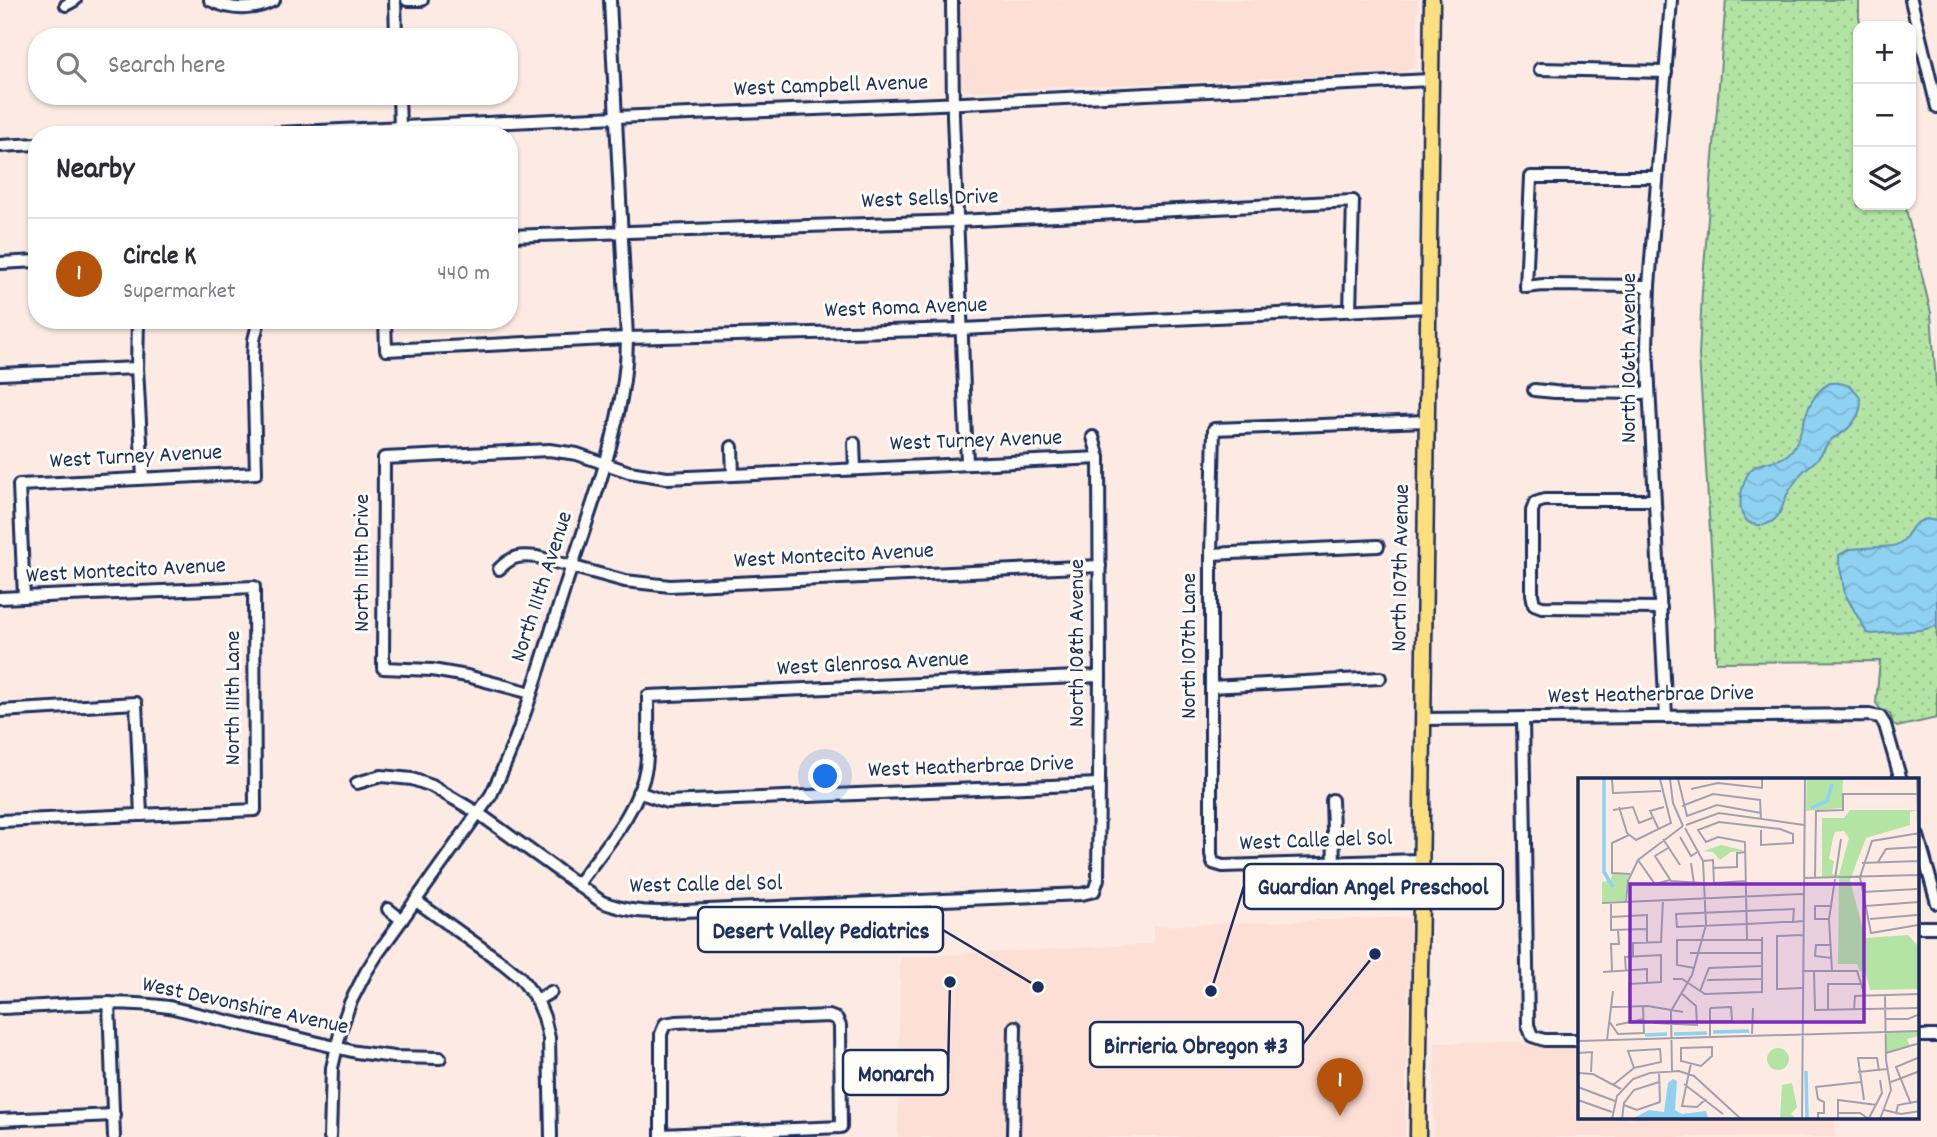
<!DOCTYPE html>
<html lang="en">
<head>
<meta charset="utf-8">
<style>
	:root { --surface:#fff; --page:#f7f7f7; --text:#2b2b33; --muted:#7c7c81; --line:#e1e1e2; --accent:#b45309 }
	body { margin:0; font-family:Dekko,sans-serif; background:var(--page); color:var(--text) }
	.controls { position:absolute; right:21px; top:21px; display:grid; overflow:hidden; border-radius:14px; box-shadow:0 2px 5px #0004 }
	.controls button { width:63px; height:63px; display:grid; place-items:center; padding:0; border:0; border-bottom:2px solid var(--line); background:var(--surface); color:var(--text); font:35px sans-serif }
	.you { position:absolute; left:826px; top:777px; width:24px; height:24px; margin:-18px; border:5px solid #fff; border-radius:50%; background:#1a73e8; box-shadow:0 0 0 10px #1a73e833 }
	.badge { display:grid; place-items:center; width:46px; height:46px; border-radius:50%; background:var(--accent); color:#fff; font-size:23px; font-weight:700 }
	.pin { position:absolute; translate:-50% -58px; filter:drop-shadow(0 2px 4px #0008) }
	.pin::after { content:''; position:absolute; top:37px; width:24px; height:21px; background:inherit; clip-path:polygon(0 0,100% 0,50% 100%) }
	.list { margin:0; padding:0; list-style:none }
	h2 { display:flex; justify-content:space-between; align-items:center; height:91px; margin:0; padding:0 28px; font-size:30px }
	h2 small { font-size:23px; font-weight:400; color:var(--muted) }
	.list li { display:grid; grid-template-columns:46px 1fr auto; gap:21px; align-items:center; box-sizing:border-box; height:112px; padding:0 28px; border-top:2px solid var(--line) }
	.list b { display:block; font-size:26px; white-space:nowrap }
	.list p { margin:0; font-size:23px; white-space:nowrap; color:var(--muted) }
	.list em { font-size:23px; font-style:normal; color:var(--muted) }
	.icon { flex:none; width:38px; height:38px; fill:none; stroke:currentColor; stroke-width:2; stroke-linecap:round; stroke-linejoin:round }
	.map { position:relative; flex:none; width:1937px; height:1137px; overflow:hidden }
	.search { position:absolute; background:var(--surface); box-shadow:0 2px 5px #0004; left:28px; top:28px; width:490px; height:77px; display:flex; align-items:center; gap:18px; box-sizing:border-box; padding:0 24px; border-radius:28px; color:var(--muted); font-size:26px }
	.panel { position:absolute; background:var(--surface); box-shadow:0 2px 5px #0004; left:28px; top:126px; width:490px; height:203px; border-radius:28px }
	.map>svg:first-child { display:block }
</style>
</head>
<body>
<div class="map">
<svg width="1937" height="1137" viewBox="0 0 1937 1137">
	<defs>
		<pattern id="grass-dots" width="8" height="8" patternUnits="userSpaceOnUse" patternTransform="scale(1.75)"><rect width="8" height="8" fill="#b4e4a4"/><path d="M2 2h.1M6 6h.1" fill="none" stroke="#9ac490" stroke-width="1.8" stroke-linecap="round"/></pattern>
		<pattern id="water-waves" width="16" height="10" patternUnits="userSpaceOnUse" patternTransform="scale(1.75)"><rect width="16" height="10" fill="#8fd1f1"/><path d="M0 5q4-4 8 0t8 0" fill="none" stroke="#7bb4d1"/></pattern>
	</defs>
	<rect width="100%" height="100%" fill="#fdebe3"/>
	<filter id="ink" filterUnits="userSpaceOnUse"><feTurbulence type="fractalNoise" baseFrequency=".0143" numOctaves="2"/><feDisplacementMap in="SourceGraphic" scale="14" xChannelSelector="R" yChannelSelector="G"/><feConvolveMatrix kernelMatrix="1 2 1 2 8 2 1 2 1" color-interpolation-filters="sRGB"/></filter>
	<g filter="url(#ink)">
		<g fill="#fddfd5">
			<polygon points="960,0 1418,0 1416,63 1414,67 1404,72 970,91 962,89 959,86"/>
			<polygon points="1410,917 1405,1137 898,1137 900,957 1153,944 1153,926"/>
			<polygon points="1520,1042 1539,1048 1580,1048 1580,1118 1835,1118 1835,1137 1433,1137 1435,1043"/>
		</g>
		<polygon fill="url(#grass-dots)" stroke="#688a81" stroke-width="2" points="1726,0 1859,0 1859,17 1861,26 1858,26 1858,205 1905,205 1931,313 1937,398 1937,718 1897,727 1893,724 1890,714 1881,710 1876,703 1880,661 1716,662 1716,626 1699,356 1702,291"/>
		<g fill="url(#water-waves)" stroke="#6190b6" stroke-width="2">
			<path d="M1830 383C1841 382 1851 384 1858 394 1866 406 1855 423 1845 431 1841 435 1835 436 1831 440 1826 444 1824 451 1819 457 1814 464 1805 468 1800 475 1796 481 1791 487 1788 493 1783 501 1783 510 1777 517 1767 528 1749 529 1742 514 1739 505 1741 491 1744 482 1754 455 1773 467 1787 455 1807 439 1799 400 1830 383Z"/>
			<path d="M1926 519 1937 521V626L1921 630 1872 634 1867 633 1845 594 1839 562V555L1850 549 1894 546C1912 540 1905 525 1926 519Z"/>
		</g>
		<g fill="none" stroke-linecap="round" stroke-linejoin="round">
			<defs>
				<g id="minor">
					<path d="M210 0C231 11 254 11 274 0"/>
					<polyline points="395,0 396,37"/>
					<polyline points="407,0 422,0"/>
					<polyline points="952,0 953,116 967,463"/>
					<polyline points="1911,0 1937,107"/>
					<polyline points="66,5 75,0"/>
					<polyline points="1540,69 1666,72"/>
					<polyline points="399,96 400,127"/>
					<polyline points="234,135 616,117 963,103 1430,80"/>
					<polyline points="0,146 37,144"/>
					<polyline points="509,236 958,221 1353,201 1350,311"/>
					<polyline points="0,263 37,261"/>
					<polyline points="1649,286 1543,285 1526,287 1531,177 1657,177"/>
					<polyline points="138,320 137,368 143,478"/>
					<polyline points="385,320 386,350 627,338 962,329 1427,307"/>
					<polyline points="0,374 137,368"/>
					<polyline points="1534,390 1555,392 1649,393"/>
					<polyline points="854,443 855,469"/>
					<polyline points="732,447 733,475"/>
					<polyline points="1654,500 1544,500 1535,503 1532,511 1532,594 1534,604 1542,607 1661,608"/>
					<polyline points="1211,554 1378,546"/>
					<path d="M499 569C512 556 519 555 537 557L625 581 670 586 1100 566"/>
					<polyline points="24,597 19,485 256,473 253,358 254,340 259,320"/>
					<polyline points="0,598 254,587 255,810 0,821"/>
					<polyline points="1211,687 1380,678"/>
					<polyline points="531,693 467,676 432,670 383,668 384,458 549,450 577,454 629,472 667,478 1099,458"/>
					<polyline points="0,711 136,703 141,815"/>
					<polyline points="1666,717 1647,346 1649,286 1671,0"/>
					<polyline points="1523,718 1528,1025 1532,1036 1544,1040 1580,1040"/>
					<polyline points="1422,719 1869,715 1880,717 1885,725 1901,780"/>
					<path d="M357 783 381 776 412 779 432 786 478 813 602 902C624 910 638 912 661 912L1082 894 1094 891 1098 879 1100 676 1099 458 1093 437"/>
					<polyline points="638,792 667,802 1098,784"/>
					<polyline points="1332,800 1334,862"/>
					<polyline points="1918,836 1937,903"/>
					<polyline points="1420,860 1223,866 1213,863 1211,854 1211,554 1214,429 1426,421"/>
					<path d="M578 884C603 849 639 811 646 767 649 744 648 719 648 696L1100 676"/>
					<polyline points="416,901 504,964 520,977 537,1000 544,1017 549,1038 551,1137"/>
					<polyline points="388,909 402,920"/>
					<polyline points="1918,927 1937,927"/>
					<polyline points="537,1000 551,992"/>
					<polyline points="109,1003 114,1137"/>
					<path d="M0 1008C56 1006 113 999 169 1007L356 1052 394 1057 440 1058"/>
					<polyline points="1918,1036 1937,1036"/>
					<polyline points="0,1120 114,1115"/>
					<path d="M330 1137 332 1068 341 1029 350 1003 366 972 378 953 491 795C523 730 542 659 564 590 586 521 614 452 624 380 626 366 627 352 627 338L610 0"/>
					<polyline points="661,1137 661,1034 665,1024 676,1022 829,1016 837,1019 840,1026 841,1127 661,1135"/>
					<polyline points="1013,1137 1015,1027"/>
				</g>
				<polyline id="major" points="1418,1137 1432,0"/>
			</defs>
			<use href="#minor" stroke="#1b2f5e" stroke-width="16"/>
			<use href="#major" stroke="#1b2f5e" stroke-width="19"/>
			<use href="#minor" stroke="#fdfcf7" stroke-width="10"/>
			<use href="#major" stroke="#fddf80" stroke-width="14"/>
		</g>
	</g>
	<g text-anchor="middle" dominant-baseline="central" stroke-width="6" stroke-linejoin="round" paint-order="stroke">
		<g font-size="23" fill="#1b2f5e" stroke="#fdfcf7">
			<text transform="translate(831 87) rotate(-2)">West Campbell Avenue</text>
			<text transform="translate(930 200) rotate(-2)">West Sells Drive</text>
			<text transform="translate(906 309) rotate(-2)">West Roma Avenue</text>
			<text transform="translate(1630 358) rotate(-90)">North 106th Avenue</text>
			<text transform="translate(976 442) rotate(-2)">West Turney Avenue</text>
			<text transform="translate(136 458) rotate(-3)">West Turney Avenue</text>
			<text transform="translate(834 557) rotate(-3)">West Montecito Avenue</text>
			<text transform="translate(363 563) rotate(-90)">North 111th Drive</text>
			<text transform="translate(1402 568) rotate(-89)">North 107th Avenue</text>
			<text transform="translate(126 572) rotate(-3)">West Montecito Avenue</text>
			<text transform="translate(543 587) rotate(-72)">North 111th Avenue</text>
			<text transform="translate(1078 643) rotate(-90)">North 108th Avenue</text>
			<text transform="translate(1190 646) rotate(-90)">North 107th Lane</text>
			<text transform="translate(873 665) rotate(-3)">West Glenrosa Avenue</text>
			<text transform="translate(1651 696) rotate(-1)">West Heatherbrae Drive</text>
			<text transform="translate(234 698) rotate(-90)">North 111th Lane</text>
			<text transform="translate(971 768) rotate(-2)">West Heatherbrae Drive</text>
			<text transform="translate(1316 842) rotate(-2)">West Calle del Sol</text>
			<text transform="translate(706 886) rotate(-1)">West Calle del Sol</text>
			<text transform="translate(245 1007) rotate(12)">West Devonshire Avenue</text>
		</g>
	</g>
	<g transform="translate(1578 778)">
		<rect width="341" height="341" fill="#fdebe3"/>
		<path d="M272 32H340L332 34V47L288 60 272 102 287 160 330 157 341 169V211L292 212 287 193 282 194 279 186H260L261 99H244V40H266ZM266 53 271 60 261 97 254 96 256 83 251 81 255 60 257 54ZM307 254H341V258L329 261 332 268 308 274Z" fill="#b4e4a4" fill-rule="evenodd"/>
		<path d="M229 1H265L264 30 228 33ZM143 67 164 72V73L153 74 142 82 135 74 125 73ZM34 96 51 97 47 123 24 124V104L33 102Z" fill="#b4e4a4"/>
		<path d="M189 281a11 11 0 1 1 22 0a11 11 0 1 1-22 0ZM214 305 219 329 213 336 219 341H202L204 307Z" fill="#b4e4a4"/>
		<path d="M95 301 99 303 97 332 104 336 128 333 130 340 54 341 71 332 86 334 90 305Z" fill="#8fd1f1"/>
		<path fill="none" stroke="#8fd1f1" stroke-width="3.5" d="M26 1V94L35 109M233 30 249 23 254 6M135 254 171 253M96 256 129 255M67 257 89 256M228 293 229 341"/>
		<path fill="none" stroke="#a3a0ae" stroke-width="2" d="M34 1 35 15 83 13M92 1 95 25 105 48M100 1 109 38 139 27 183 35M339 1 342 150M113 11 140 5 184 10V1M104 28 135 16 182 22 183 42M41 29 49 55 58 62 93 45 82 1M35 32 55 29 61 45 74 40M108 47 141 35 226 47M81 52 72 33 86 29M51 57 34 65V95L52 96M102 59 113 78 121 73M85 61 102 87M90 70 77 78 93 103 126 105M60 82 77 106 92 102M125 83 135 82 136 105 167 103M300 84 308 71 340 69M113 85 116 106M284 85 340 83M135 90 159 89V75L168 74M226 100 340 97M237 100 238 33 265 32V16H342M285 114 339 111M48 124 50 103 60 82 105 48M24 125 225 116M33 125V152L69 151M288 128 340 124M33 139 69 137V164M251 141H237V128H253M292 141 339 137M215 144 216 131 98 136 99 149 168 146 205 144H215L225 143M340 147 293 155 282 99 294 63 342 55M169 162 167 64 140 59 128 64 120 52 141 44 202 51 215 56V65L183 67V52M252 167H238L237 178 253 180M112 175H185M55 179V165L83 164 85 122M116 190 99 187V162H185M34 193 33 166H41L40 152M48 193 47 179 83 177V204L51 206V228M224 193H279L287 218M236 193 237 232 340 230M254 193 251 141 263 61M25 194 69 191V205M95 201H104L127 216 184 214V159M129 202 185 201M224 210 199 211V158L225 157M122 213 131 190 185 188M33 229 70 228 105 234M250 232V206H283M276 232 277 218 342 216M307 241H330L342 236M31 243 40 256 66 255 65 228M76 245 119 247 118 228 103 215M38 247 66 241M174 256 175 230M132 258V231L133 230 153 229 154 243H132M29 262 35 213M0 263 342 253M134 269V278L123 288 103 283V270ZM0 275 14 274 13 294M308 275 342 265M113 285 104 328 119 329 128 321M94 294 93 233 114 197 128 147 125 83 107 50M280 294 309 291M0 295 15 296 43 311M313 304 342 293M106 306 145 336M35 307 56 290 83 284 82 271 50 273 56 290M0 309 37 323M0 322 34 334M286 322 280 280H299L301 293M333 326 318 289 342 279M46 327 59 332 82 324 81 294M306 332 323 336 342 333M260 335H282L291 341M318 336 320 327 342 323M291 340 304 315 302 302M34 341 39 318 55 301 72 295 101 293 116 298 163 341M44 341 46 325 56 312 81 304M224 341 227 1M240 341V335H246V324L240 321 238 309 283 304M260 341V322L299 327M302 341 313 312 308 282 307 218"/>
		<path fill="#7b2cbf" fill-opacity="0.15" stroke="#7b2cbf" stroke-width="3.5" d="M52 106H286V244H52Z"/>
		<rect width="341" height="341" fill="none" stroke="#1b2f5e" stroke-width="3.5"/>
	</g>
	<path fill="none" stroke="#1b2f5e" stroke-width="2.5" d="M1211 991L1244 886M1038 987L943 930M1375 954L1303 1044M950 982L948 1073"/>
	<g fill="#1b2f5e" stroke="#fdfcf7" stroke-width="2.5">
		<circle cx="1211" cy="991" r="7"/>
		<circle cx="1038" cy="987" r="7"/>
		<circle cx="1375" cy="954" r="7"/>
		<circle cx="950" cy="982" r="7"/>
	</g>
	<g fill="#fdfcf7" stroke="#1b2f5e" stroke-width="2.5">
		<rect x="1244" y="864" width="259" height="45" rx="7"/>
		<rect x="698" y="907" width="245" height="45" rx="7"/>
		<rect x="1090" y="1022" width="213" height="45" rx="7"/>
		<rect x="843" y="1050" width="105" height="45" rx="7"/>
	</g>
	<g font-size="24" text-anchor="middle" font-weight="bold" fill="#1b2f5e">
		<text x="1373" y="894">Guardian Angel Preschool</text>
		<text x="821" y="938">Desert Valley Pediatrics</text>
		<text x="1196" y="1053">Birrieria Obregon #3</text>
		<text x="896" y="1081">Monarch</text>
	</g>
</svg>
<div class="controls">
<button>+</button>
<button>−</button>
<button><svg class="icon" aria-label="layers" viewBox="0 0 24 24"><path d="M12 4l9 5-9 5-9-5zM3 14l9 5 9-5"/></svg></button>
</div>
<div class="you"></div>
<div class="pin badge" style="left:1340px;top:1116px">1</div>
<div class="search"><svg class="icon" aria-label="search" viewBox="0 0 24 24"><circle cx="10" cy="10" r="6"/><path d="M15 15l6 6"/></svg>Search here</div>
<section class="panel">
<h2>Nearby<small></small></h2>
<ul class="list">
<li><span class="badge">1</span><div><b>Circle K</b><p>Supermarket</p></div><em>440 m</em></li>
</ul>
</section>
</div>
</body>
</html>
